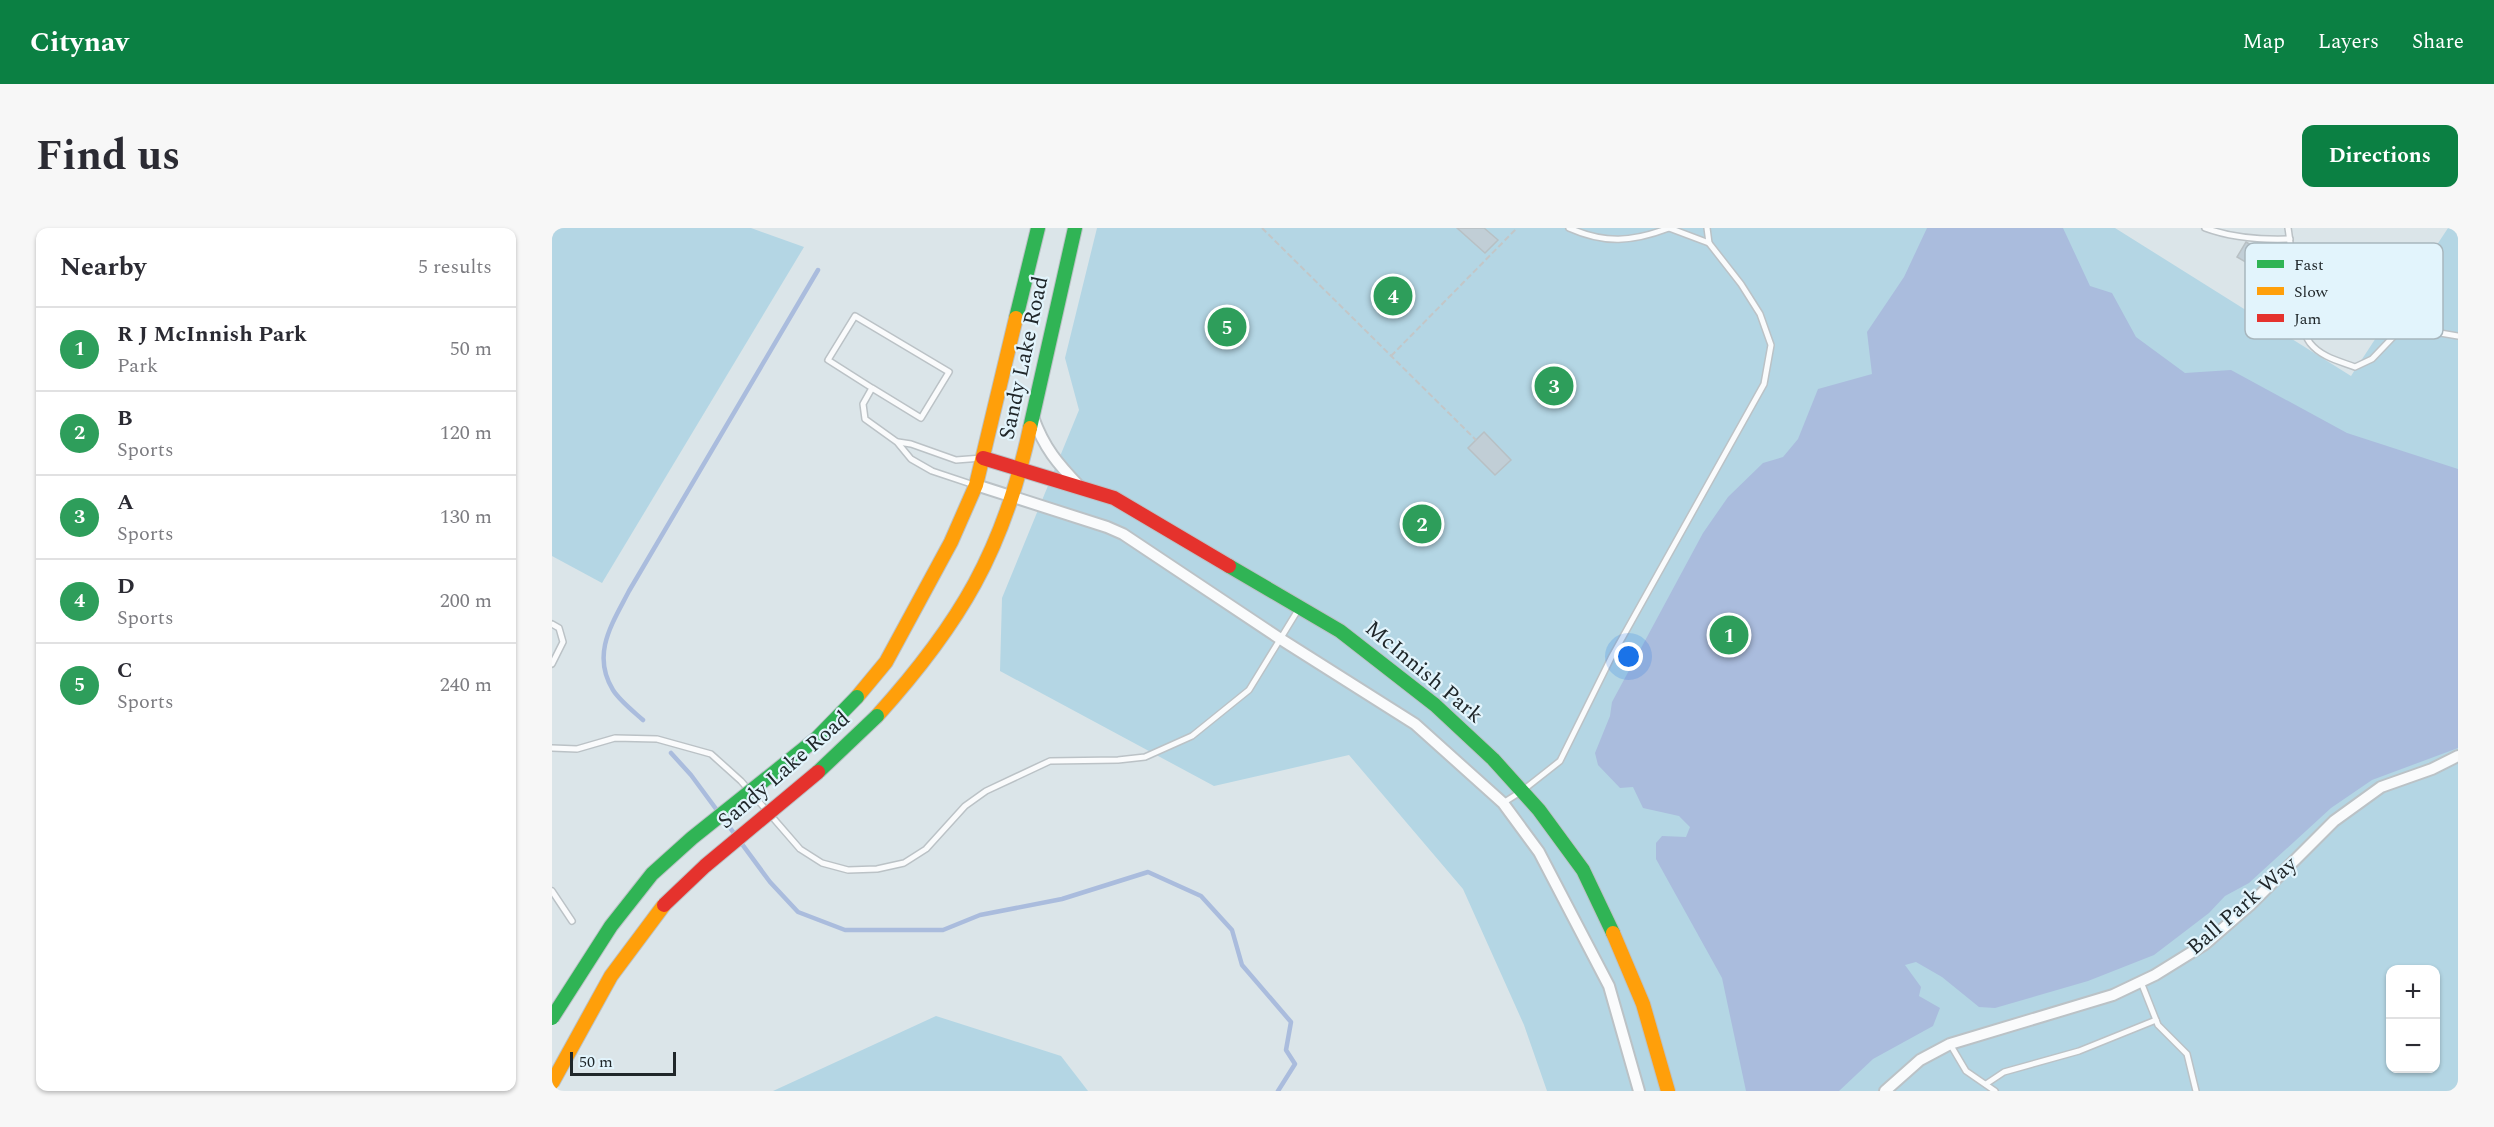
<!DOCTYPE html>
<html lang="en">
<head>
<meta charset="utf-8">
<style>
	:root { --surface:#fff; --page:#f7f7f7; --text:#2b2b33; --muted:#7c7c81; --line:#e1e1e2; --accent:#0b8043 }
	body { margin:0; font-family:Spectral,serif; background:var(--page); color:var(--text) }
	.controls { position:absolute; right:18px; bottom:18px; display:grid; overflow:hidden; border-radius:12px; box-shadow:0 2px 4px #0004 }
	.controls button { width:54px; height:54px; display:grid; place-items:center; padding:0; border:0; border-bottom:2px solid var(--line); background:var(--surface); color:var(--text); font:30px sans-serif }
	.scale { position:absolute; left:18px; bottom:15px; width:106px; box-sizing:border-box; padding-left:6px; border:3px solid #20272a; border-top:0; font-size:16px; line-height:21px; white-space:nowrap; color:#20272a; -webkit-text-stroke:4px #e2f4fc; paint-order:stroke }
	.you { position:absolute; left:1077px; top:429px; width:21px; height:21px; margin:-15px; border:4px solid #fff; border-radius:50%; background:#1a73e8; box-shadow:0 0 0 9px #1a73e833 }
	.badge { display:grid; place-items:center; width:39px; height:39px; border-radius:50%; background:var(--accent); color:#fff; font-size:20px; font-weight:700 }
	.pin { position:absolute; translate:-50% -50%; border:3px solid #fff; box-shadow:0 2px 6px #0006 }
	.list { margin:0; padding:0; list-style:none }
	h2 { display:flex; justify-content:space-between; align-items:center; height:78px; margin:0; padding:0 24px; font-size:26px }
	h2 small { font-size:20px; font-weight:400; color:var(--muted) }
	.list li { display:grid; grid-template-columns:39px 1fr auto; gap:18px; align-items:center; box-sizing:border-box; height:84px; padding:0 24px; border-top:2px solid var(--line) }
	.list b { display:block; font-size:22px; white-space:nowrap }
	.list p { margin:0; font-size:20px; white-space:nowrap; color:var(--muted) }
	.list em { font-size:20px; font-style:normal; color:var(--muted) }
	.map { position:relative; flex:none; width:1906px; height:863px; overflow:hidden; border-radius:12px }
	header { display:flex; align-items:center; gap:36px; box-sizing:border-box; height:84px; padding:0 30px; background:var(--accent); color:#fff }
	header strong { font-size:28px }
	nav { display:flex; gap:33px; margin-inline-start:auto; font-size:21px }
	.intro { display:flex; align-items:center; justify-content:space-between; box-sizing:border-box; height:144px; padding:0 36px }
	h1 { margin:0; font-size:42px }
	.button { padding:15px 27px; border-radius:12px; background:var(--accent); color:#fff; font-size:21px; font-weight:700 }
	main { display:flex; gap:36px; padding:0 36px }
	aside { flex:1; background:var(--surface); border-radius:12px; box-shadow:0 2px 4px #0004 }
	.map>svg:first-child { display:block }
</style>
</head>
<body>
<header>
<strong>Citynav</strong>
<nav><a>Map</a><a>Layers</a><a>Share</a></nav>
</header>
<div class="intro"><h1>Find us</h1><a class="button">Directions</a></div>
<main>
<aside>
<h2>Nearby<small>5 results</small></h2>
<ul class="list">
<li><span class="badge" style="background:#2e9e5b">1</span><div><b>R J McInnish Park</b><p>Park</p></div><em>50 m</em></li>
<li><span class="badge" style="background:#2e9e5b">2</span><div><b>B</b><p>Sports</p></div><em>120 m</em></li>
<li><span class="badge" style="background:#2e9e5b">3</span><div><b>A</b><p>Sports</p></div><em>130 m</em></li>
<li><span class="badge" style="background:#2e9e5b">4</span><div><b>D</b><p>Sports</p></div><em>200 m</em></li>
<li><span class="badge" style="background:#2e9e5b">5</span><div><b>C</b><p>Sports</p></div><em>240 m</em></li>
</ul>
</aside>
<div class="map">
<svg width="1906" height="863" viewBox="0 0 1906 863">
	<rect width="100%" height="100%" fill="#dbe5e9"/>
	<g fill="#b4d6e4" fill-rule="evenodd">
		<polygon points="0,0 199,0 252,19 50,355 0,328"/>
		<path d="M545 0H1563L1799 148 1896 0H1906V863H995L972 797 911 661 797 527 662 558 448 443 450 370 527 182 513 130ZM1838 742H1884V840H1838Z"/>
		<polygon points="384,788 509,828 536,863 221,863"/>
	</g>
	<polygon fill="#aabcdd" points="1375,0 1511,0 1538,58 1560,65 1584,109 1633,145 1679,142 1795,205 1906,241 1906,520 1820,552 1779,580 1697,655 1673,668 1657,685 1602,727 1536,753 1443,780 1427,779 1390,749 1364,734 1353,737 1369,759 1367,768 1388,780 1381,798 1321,831 1287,863 1194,863 1170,750 1104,631 1104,615 1110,608 1134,609 1138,599 1127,588 1091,580 1081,559 1068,560 1046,537 1043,525 1058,488 1060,474 1151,305 1176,269 1211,235 1231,229 1246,211 1266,161 1320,146 1315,104 1352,49"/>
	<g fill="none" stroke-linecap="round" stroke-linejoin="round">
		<g stroke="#aabcdd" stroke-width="4.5">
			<path d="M91 492C81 483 68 473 61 462 39 426 60 396 77 363L266 42"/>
			<polyline points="119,525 139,547 218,654 246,684 293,702 391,702 428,687 510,671 596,644 649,668 680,702 690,737 739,794 734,822 743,836 726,863"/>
		</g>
	</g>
	<g fill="#c1ced6" stroke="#b8c0c4" stroke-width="1.5">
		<polygon points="905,0 932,0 946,12 933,25"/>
		<polygon points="1694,14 1717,28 1709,43 1685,29"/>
		<polygon points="932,204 959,232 943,247 916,220"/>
	</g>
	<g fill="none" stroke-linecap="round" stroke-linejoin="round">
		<defs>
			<g id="lane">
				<path d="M1017 0C1053 16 1080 14 1117 0"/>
				<polyline points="1155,0 1157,15"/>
				<path d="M1653 0C1680 10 1710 12 1738 11"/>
				<path d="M1736 0C1741 29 1742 93 1758 115 1769 129 1787 133 1803 139L1820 131 1842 108 1859 100 1906 108"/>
				<polyline points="320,160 276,132 303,88 397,144 369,190 320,160 311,176 313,191 345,214 359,231 380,243 422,257"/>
				<polyline points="346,214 359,216 404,232 430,230"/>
				<polyline points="0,396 7,400 11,414 0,436"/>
				<polyline points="0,520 25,521 63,510 105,511 159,526 189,553 248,621 270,635 296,642 325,641 352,635 374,621 413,578 434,563 498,533 566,532 593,529 640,508 697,462 746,382"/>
				<polyline points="951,575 970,563 1008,533 1059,430 1212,156 1219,117 1208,86 1189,56 1157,15 1117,0"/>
				<polyline points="0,663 20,693"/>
				<polyline points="1589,754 1606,797 1635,826 1644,863"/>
				<polyline points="1398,816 1414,843 1443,863"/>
				<polyline points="1434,856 1452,844 1527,823 1604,792"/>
			</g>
			<g id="street">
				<path d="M481 189C492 220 506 236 528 259"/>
				<polyline points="424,257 555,299 571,306 727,410 863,496 951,575 987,624 1057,758 1087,863"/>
				<polyline points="1333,863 1368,832 1398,816 1561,767 1603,747 1653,716 1698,677 1782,593 1829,559 1880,541 1906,528"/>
			</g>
			<g id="fast">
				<polyline points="464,90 486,0"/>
				<polyline points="478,200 523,0"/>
				<polyline points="677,338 788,403 883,477 941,531 987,582 1031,642 1061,705"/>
			</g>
			<g id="slow">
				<polyline points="305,469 334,434 399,314 424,257 464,90"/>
				<path d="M325 488C408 396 452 322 478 200"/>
				<polyline points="1061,705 1091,776 1116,863"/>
			</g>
			<polyline id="jam" points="431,230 562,270 677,338"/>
		</defs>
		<use href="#lane" stroke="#bbc2c6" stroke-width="8"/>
		<use href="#street" stroke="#bbc2c6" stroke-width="14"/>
		<use href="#fast" stroke="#bbc2c6" stroke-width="16"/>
		<use href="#slow" stroke="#bbc2c6" stroke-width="16"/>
		<use href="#jam" stroke="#bbc2c6" stroke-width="16"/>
		<g stroke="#c3c6c7" stroke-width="2" stroke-dasharray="6 3" stroke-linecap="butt">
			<polyline points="710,0 924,212"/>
			<polyline points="839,128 965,0"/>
		</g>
		<use href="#lane" stroke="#fafbfc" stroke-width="5"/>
		<use href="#street" stroke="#fafbfc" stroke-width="10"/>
		<use href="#fast" stroke="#30b455" stroke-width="14"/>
		<use href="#slow" stroke="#ff9f0a" stroke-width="14"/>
		<use href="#jam" stroke="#e5322d" stroke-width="14"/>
		<defs>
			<g id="fast-bridge">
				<polyline points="266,544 325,488"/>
				<polyline points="0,790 59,698 100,646 140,610 264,511 305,469"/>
			</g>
			<polyline id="slow-bridge" points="0,855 59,748 112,677"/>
			<polyline id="jam-bridge" points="112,677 153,638 266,544"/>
		</defs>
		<use href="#fast-bridge" stroke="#bbc2c6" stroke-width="16" stroke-linecap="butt"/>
		<use href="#slow-bridge" stroke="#bbc2c6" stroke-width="16" stroke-linecap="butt"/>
		<use href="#jam-bridge" stroke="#bbc2c6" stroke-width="16" stroke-linecap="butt"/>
		<use href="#fast-bridge" stroke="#30b455" stroke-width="14"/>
		<use href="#slow-bridge" stroke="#ff9f0a" stroke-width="14"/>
		<use href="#jam-bridge" stroke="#e5322d" stroke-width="14"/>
	</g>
	<g text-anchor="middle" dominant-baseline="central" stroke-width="4.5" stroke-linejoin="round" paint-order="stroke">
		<g font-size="22" fill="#20272a" stroke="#e2f4fc">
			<text transform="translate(472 130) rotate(-78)">Sandy Lake Road</text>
			<text transform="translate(872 444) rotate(40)">McInnish Park</text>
			<text transform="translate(232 542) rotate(-41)">Sandy Lake Road</text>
			<text transform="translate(1690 678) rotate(-41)">Ball Park Way</text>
		</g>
	</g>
	<rect x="1693" y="15" width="198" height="96" rx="9" fill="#e2f4fc" stroke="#a8b6bd" stroke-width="1.5"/>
	<rect x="1705" y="32" width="27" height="8" fill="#30b455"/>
	<rect x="1705" y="59" width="27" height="8" fill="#ff9f0a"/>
	<rect x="1705" y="86" width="27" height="8" fill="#e5322d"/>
	<g font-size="16" fill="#20272a">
		<text x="1742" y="42">Fast</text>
		<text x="1742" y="69">Slow</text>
		<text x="1742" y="96">Jam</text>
	</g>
</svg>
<div class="controls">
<button>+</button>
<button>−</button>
</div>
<div class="scale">50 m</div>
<div class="you"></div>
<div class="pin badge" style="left:1177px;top:407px;background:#2e9e5b">1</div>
<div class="pin badge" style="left:870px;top:296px;background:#2e9e5b">2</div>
<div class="pin badge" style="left:1002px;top:158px;background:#2e9e5b">3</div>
<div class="pin badge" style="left:841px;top:68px;background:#2e9e5b">4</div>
<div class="pin badge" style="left:675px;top:99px;background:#2e9e5b">5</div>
</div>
</main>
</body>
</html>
